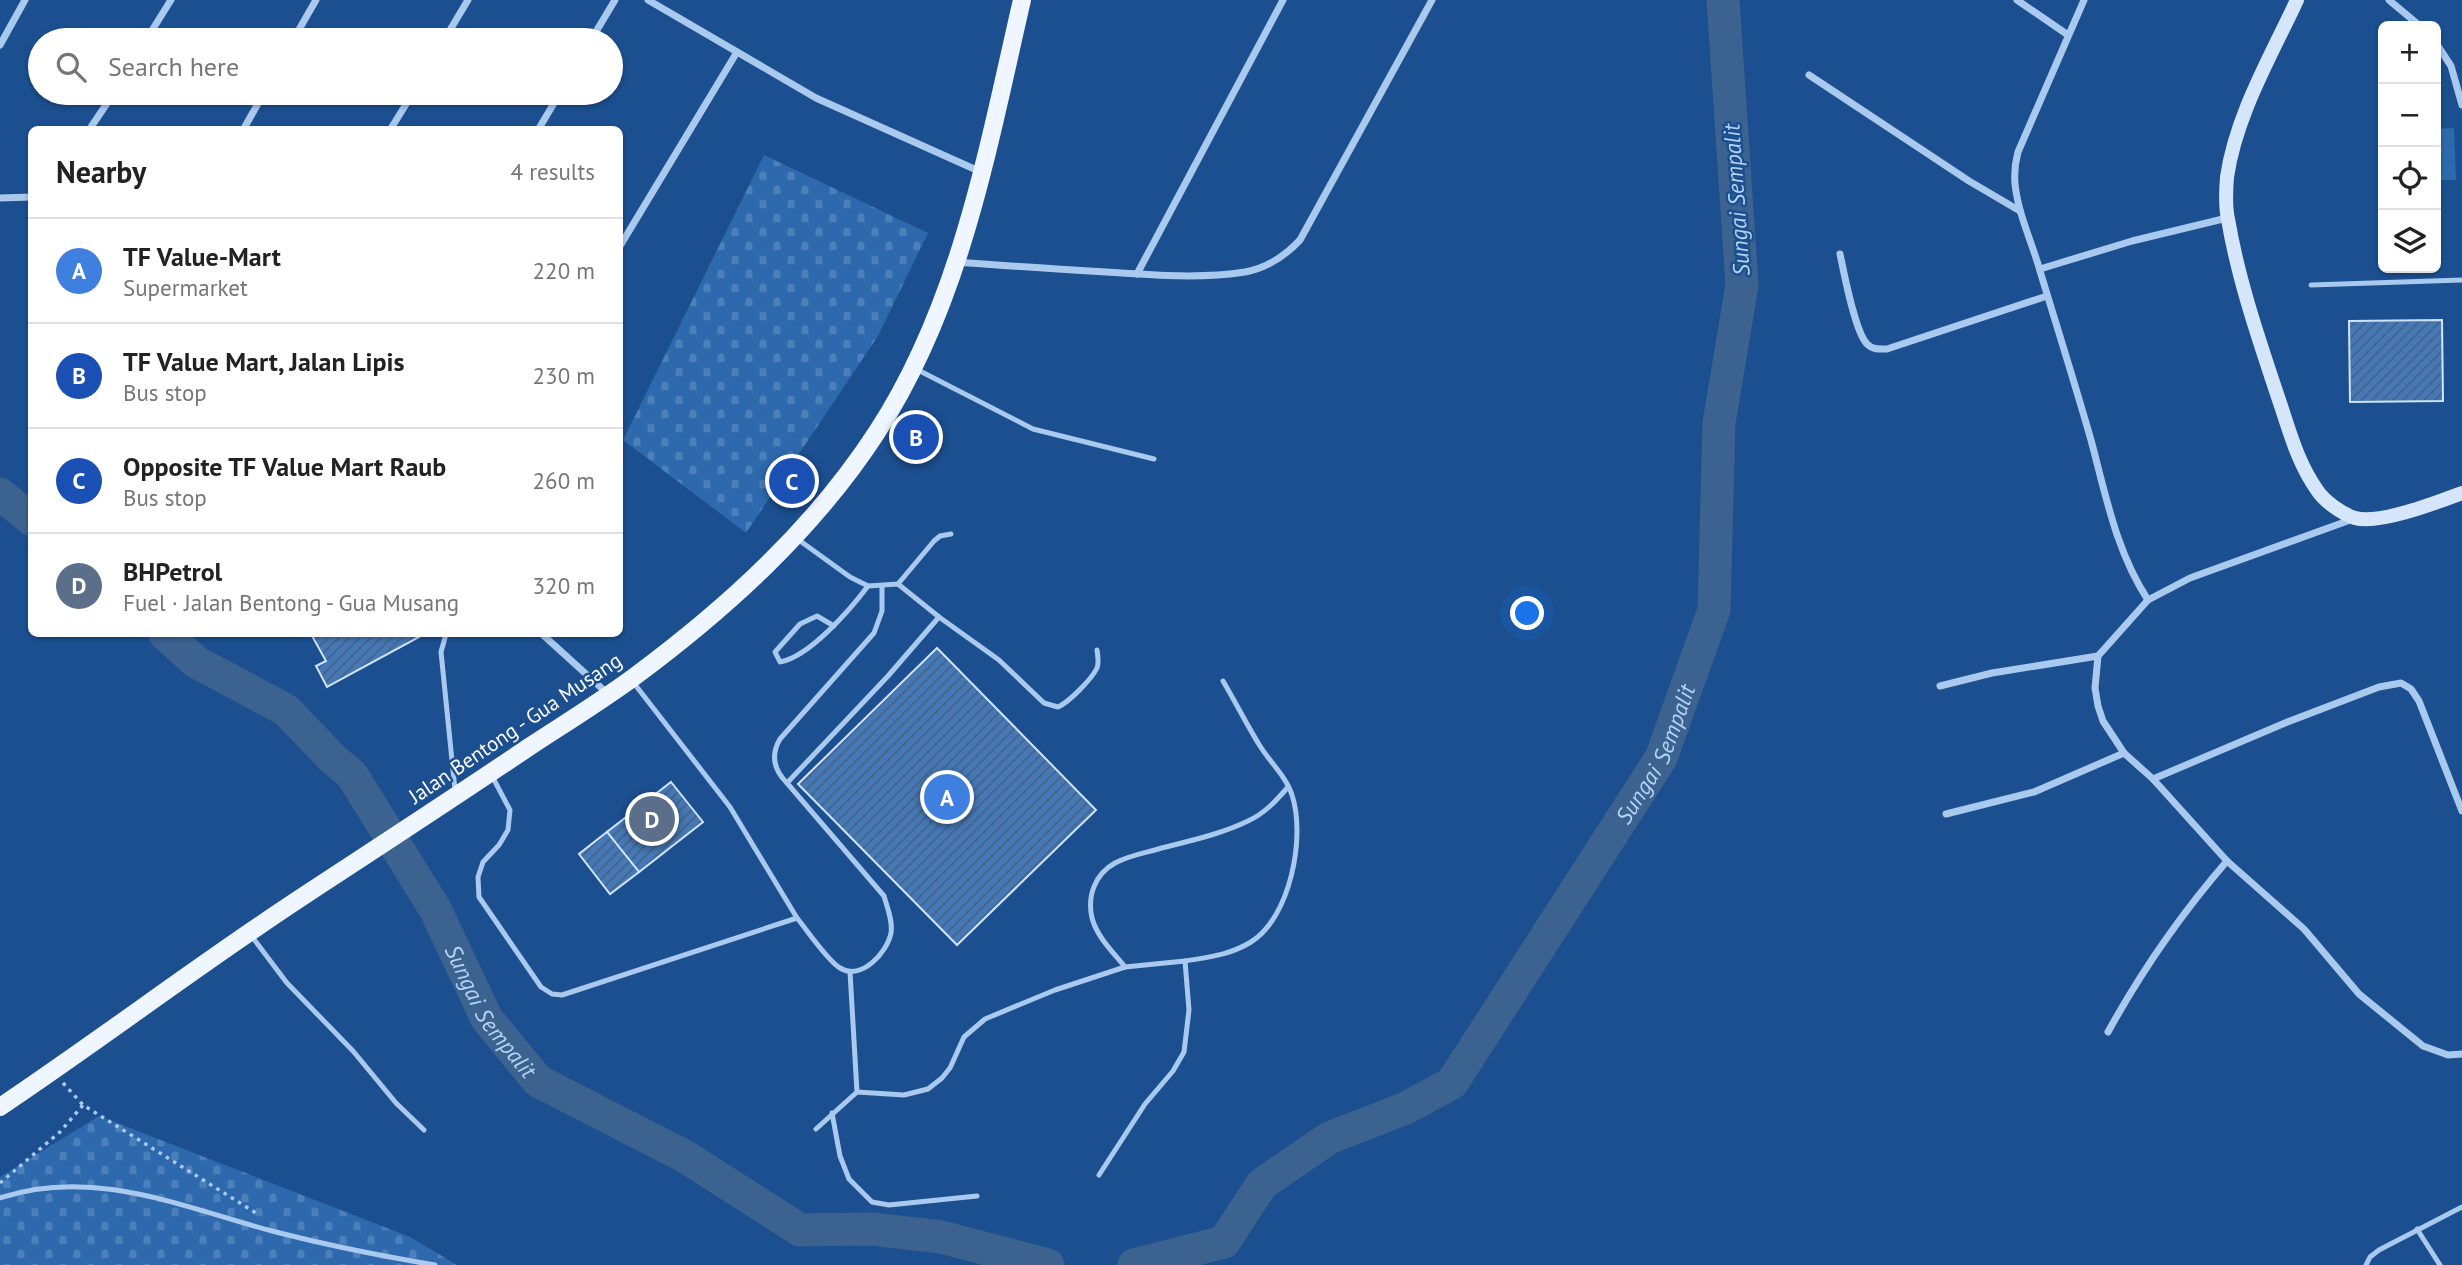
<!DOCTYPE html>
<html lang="en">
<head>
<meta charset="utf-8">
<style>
	:root { --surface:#fff; --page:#f6f6f6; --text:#222; --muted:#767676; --line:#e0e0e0; --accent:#0f766e }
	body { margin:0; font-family:"PT Sans",sans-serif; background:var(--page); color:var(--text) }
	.controls { position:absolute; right:21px; top:21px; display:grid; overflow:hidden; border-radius:10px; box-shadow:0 2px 5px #0004 }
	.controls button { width:63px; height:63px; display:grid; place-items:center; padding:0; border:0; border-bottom:2px solid var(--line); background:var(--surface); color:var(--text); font:35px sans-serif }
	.you { position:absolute; left:1528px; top:614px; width:24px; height:24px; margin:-18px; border:5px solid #fff; border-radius:50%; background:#1a73e8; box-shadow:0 0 0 10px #1a73e833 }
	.badge { display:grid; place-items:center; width:46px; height:46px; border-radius:50%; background:var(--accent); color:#fff; font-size:23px; font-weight:700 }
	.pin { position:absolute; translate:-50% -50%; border:4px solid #fff; box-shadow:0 2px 7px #0006 }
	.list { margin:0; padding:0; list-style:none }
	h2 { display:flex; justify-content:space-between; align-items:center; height:91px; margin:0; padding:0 28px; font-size:30px }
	h2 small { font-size:23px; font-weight:400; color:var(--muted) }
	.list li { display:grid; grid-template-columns:46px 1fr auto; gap:21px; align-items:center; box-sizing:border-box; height:105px; padding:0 28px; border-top:2px solid var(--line) }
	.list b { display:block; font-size:26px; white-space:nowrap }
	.list p { margin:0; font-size:23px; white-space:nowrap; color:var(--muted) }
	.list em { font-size:23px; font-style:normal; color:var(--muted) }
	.icon { flex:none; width:38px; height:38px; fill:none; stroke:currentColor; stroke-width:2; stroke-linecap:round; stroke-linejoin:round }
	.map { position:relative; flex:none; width:2462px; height:1265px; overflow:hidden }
	.search { position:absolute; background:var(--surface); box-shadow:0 2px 5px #0004; left:28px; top:28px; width:595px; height:77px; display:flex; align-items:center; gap:18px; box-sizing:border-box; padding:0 24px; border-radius:38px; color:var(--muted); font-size:26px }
	.panel { position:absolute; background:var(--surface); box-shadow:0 2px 5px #0004; left:28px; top:126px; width:595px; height:511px; border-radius:10px }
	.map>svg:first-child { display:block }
</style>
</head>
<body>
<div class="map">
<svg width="2462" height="1265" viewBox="0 0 2462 1265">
	<defs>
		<pattern id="cemetery-stones" width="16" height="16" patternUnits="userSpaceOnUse" patternTransform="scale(1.75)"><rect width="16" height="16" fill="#2e69ad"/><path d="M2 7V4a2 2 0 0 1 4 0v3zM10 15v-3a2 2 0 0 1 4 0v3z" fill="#4d80b9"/></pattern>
		<pattern id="building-hatch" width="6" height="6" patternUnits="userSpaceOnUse" patternTransform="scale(1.75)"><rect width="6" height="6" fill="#4478b7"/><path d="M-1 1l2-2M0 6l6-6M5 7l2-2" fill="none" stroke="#486282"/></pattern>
	</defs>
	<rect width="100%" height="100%" fill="#1b4f8f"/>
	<polygon fill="#2e69ad" points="2454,128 2456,180 2436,180 2436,129"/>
	<g fill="url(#cemetery-stones)">
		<polygon points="764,155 928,233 878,336 746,533 623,440"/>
		<polygon points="99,1116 410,1237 457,1265 0,1265 0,1177"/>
	</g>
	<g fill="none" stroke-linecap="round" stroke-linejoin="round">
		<g stroke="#3c6290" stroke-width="33">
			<polyline points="0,494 32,520"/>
			<path id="s1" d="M165 634 196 662 286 710 333 759 352 775 435 909 487 1019 538 1081 686 1157 800 1230 872 1229 941 1237 1048 1265"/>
			<path id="s2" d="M1134 1265 1224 1242 1262 1184 1329 1138 1406 1108 1452 1083 1661 758 1714 610 1719 423 1742 285 1723 0"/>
		</g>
	</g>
	<g fill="url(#building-hatch)" stroke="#cfe3fa" stroke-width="2">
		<polygon points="2442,320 2443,401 2350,402 2349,321"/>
		<polygon points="311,634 418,634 419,637 327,687 316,666 326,661"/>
		<polygon points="937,648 1096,810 957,945 798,784"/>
		<polygon points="671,782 703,822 639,872 607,832"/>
		<polygon points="607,832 639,872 610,894 579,854"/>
	</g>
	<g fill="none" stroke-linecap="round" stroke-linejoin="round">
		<g stroke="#a9c9ee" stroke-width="3.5" stroke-dasharray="3.5 5" stroke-linecap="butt">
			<polyline points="63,1083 83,1105 256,1213"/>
			<polyline points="0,1183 60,1132 83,1105"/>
		</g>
		<g stroke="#a9c9ee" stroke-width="5">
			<polyline points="2311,285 2462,280"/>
			<polyline points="916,369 1033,429 1154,459"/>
			<path d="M951 534 940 536 934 541 898 584 939 617 999 660 1044 703 1058 707C1069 702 1091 680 1097 668 1099 663 1098 656 1097 650"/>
			<polyline points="796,538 850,577 868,586 898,584"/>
			<path d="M834 626 817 616 800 624 775 652 780 662C809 657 850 610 868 586"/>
			<polyline points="446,634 441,652 455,790"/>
			<polyline points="633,682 730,807 797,918"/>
			<path d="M492 776 510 810 508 830 499 845 483 862 478 877 479 897 541 987 552 994 562 995 797 918C807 930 827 960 840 968 861 981 887 953 891 933 893 921 887 907 884 896L787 783 888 676 939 617"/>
			<path d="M787 783C774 770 770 756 780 739L874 633 882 611V587"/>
			<polyline points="250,934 287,983 353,1051 396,1103 424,1130"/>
			<path d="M1125 967C1113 952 1097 937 1092 918 1087 896 1095 874 1115 863 1126 857 1139 854 1151 851 1183 842 1217 836 1248 821 1265 813 1276 801 1288 787"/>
			<polyline points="850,972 857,1092"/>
			<polyline points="832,1113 840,1156 849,1179 872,1202 889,1205 977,1196"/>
			<polyline points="816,1129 857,1092 904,1095 928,1089 942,1078 950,1068 964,1037 985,1019 1055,990 1125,967 1185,961"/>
			<path d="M1099 1175 1145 1104 1173 1071 1184 1052 1189 1010 1185 961C1209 957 1230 955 1251 942 1290 918 1306 837 1292 795 1287 778 1270 762 1260 746 1247 725 1236 703 1223 681"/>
			<path d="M0 1198C93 1167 182 1207 272 1231 326 1245 381 1256 435 1265"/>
			<polyline points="2417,1229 2440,1265"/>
			<polyline points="2366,1265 2370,1257 2379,1250 2462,1207"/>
		</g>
		<g stroke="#a9c9ee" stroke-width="7">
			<polyline points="648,0 816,98 981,172"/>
			<polyline points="2017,0 2068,35"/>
			<path d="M2084 0 2018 152C2015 163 2014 172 2015 184 2018 214 2032 242 2040 271 2057 327 2075 384 2091 440 2106 496 2116 551 2148 600"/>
			<polyline points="2389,0 2420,26"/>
			<polyline points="146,40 171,0"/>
			<polyline points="293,40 316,0"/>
			<polyline points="444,40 468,0"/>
			<polyline points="591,40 615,0"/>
			<polyline points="2436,43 2451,66 2462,105"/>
			<polyline points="0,45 25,0"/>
			<polyline points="1809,75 1969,181 2020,211"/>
			<polyline points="89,130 114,93"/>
			<polyline points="243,130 264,93"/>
			<polyline points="390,130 413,93"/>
			<polyline points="538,130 560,93"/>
			<polyline points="0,198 32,197"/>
			<polyline points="620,246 737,52"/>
			<path d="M1840 254C1844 273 1855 332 1867 344 1873 350 1879 349 1887 349L2047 296"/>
			<path d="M956 262C1006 266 1056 269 1106 272 1151 275 1200 279 1245 272 1267 268 1285 256 1300 240L1432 0"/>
			<polyline points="2040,269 2132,241 2227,218"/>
			<polyline points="1137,274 1283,0"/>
			<polyline points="2353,519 2190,578 2148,600 2098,656 2095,688 2098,706 2103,721 2124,753 2153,779 2227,861 2304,929 2359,994 2423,1046 2448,1055 2462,1054"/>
			<polyline points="542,634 608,694"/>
			<polyline points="1940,686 1992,673 2098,656"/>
			<polyline points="2153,779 2285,723 2379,687 2401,683 2411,689 2419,701 2462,811"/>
			<polyline points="1946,814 2034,792 2124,753"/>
			<path d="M2108 1032C2141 972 2182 913 2227 861"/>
		</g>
		<path stroke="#d6e6fa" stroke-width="14" d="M2297 0C2271 56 2236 115 2227 177 2226 190 2225 206 2228 219 2238 279 2259 340 2278 397 2289 429 2297 462 2317 490 2324 501 2342 514 2355 518 2379 525 2438 502 2462 493"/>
		<path stroke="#f0f6ff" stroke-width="18" d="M0 1107C103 1038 201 963 305 895 380 846 455 797 529 747 564 724 600 702 634 677 727 608 814 529 877 432 961 303 988 147 1022 0"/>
	</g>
	<g text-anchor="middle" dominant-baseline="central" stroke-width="5" stroke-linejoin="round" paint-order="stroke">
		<g font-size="21" fill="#fff" stroke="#1b4f8f">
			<text transform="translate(515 728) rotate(-34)">Jalan Bentong - Gua Musang</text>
		</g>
		<g font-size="23" font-style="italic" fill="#b5d3f5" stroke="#1b4f8f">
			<text transform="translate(1736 200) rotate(-94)">Sungai Sempalit</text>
			<text stroke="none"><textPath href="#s2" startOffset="766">Sungai Sempalit</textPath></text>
			<text stroke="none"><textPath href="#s1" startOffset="511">Sungai Sempalit</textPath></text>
		</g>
	</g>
</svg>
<div class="controls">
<button>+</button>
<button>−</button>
<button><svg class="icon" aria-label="locate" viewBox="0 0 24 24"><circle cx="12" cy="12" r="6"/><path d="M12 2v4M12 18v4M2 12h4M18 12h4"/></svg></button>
<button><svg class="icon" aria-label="layers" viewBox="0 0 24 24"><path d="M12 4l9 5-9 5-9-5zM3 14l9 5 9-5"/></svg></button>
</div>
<div class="you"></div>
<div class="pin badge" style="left:947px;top:797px;background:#3f7fe0">A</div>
<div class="pin badge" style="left:916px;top:437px;background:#1a4fb4">B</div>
<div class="pin badge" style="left:792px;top:481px;background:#1a4fb4">C</div>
<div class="pin badge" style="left:652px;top:819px;background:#5c6f8a">D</div>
<div class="search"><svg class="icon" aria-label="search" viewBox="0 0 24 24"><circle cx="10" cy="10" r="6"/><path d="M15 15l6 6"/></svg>Search here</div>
<section class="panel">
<h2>Nearby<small>4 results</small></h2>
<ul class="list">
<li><span class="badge" style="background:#3f7fe0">A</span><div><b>TF Value-Mart</b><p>Supermarket</p></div><em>220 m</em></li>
<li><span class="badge" style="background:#1a4fb4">B</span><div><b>TF Value Mart, Jalan Lipis</b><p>Bus stop</p></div><em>230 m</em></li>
<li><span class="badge" style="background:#1a4fb4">C</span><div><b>Opposite TF Value Mart Raub</b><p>Bus stop</p></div><em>260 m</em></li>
<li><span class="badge" style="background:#5c6f8a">D</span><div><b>BHPetrol</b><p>Fuel · Jalan Bentong - Gua Musang</p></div><em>320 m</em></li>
</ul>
</section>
</div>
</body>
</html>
